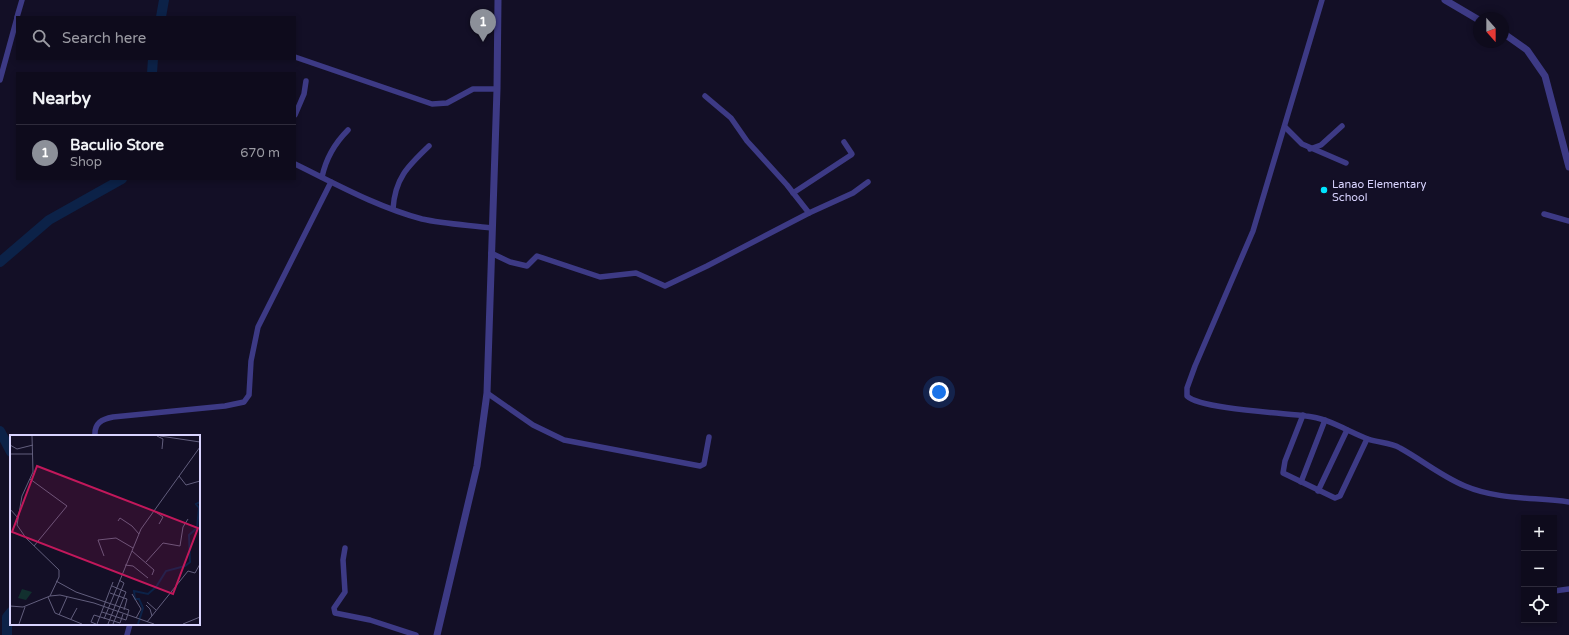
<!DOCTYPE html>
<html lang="en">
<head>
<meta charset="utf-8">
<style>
	:root { --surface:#0e0b1c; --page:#1c1929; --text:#f1f3f6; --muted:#9b9ba3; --line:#2e2b3b; --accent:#8c9099 }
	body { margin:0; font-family:"Varela Round",sans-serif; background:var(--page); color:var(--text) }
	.controls { position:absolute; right:12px; bottom:12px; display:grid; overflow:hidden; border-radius:0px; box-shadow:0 2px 6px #0003 }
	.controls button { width:36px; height:36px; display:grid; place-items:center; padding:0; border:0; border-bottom:1px solid var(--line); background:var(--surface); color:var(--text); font:20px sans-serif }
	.compass { position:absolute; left:1473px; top:12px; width:36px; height:36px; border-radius:50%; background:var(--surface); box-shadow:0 2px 6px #0003; rotate:159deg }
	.you { position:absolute; left:939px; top:392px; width:14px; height:14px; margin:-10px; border:3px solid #fff; border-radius:50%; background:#1a73e8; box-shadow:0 0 0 6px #1a73e833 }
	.badge { display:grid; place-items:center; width:26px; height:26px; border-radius:50%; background:var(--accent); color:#fff; font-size:13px; font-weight:700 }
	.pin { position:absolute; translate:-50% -33px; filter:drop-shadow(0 1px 2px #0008) }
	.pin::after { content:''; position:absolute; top:21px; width:14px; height:12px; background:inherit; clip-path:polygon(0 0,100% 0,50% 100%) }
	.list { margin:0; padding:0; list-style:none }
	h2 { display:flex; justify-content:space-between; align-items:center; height:52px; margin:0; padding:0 16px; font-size:17px }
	h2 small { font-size:13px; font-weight:400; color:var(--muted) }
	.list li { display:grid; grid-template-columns:26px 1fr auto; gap:12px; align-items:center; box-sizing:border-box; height:56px; padding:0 16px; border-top:1px solid var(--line) }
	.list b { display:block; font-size:15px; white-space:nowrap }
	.list p { margin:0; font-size:13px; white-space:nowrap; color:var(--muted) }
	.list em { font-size:13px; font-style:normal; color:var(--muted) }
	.icon { flex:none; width:22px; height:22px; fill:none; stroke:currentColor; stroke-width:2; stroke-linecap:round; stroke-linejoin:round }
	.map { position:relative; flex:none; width:1569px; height:635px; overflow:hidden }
	.search { position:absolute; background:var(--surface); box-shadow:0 2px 6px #0003; left:16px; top:16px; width:280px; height:44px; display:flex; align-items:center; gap:10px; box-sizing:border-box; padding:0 14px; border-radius:0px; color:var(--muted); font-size:15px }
	.panel { position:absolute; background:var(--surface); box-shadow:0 2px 6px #0003; left:16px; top:72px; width:280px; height:108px; border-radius:0px }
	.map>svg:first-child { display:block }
</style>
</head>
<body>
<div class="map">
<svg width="1569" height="635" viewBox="0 0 1569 635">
	<rect width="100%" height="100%" fill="#130f26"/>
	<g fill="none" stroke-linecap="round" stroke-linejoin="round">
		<g stroke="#0c2248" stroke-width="10">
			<polyline points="161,17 164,0"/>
			<polyline points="152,73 153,59"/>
			<polyline points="0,262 49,220 122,179"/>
			<polyline points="0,431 11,452"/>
			<polyline points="7,635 7,617 11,612"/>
		</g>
		<g stroke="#3d3a85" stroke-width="5.5">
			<path d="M1322 0 1253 231 1195 366 1187 388V396C1200 409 1283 413 1306 416 1328 418 1347 431 1368 439 1378 443 1390 442 1400 448 1422 460 1441 476 1465 486 1498 500 1534 497 1569 502"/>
			<polyline points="17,17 22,0"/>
			<polyline points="295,57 432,104 447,103 473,89 497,89"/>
			<polyline points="0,80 17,18"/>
			<polyline points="295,115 304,94 306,81"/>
			<polyline points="1285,127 1302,144 1346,163"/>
			<polyline points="1310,149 1321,145 1342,126"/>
			<path d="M295 164C336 184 377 207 422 219 444 224 469 225 492 228"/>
			<path d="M322 177C326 158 334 144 348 130"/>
			<polyline points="793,193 851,155 852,154 844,142"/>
			<path d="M393 209C395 178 408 166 429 146"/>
			<polyline points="809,213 853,193 868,182"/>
			<polyline points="1544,214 1569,221"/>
			<polyline points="491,253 510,262 527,266 537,256 600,277 636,273 665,286 707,266 809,213 787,185 747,141 731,118 705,96"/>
			<polyline points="487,393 533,425 564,440 700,466 704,464 709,437"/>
			<polyline points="1303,415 1285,461 1283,473 1335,498 1340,496 1367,439"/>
			<path d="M95 436C94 423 102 419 113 417L225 406 244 402 249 395 251 361 258 327 331 182"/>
			<polyline points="1301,482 1325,420"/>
			<polyline points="1318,491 1347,430"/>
			<polyline points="345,548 343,560 345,592 334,608 335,613 370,620 416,635"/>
			<polyline points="1554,591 1569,589"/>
			<polyline points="127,635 130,624"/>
		</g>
		<g stroke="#3d3a85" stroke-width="7">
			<polyline points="1445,0 1479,20"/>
			<polyline points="1503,33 1527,50 1545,76 1569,167"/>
			<polyline points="437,635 477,466 487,393 497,89 498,0"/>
		</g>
	</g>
	<circle fill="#00e5ff" stroke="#130f26" stroke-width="1.5" cx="1324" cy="190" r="4"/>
	<g text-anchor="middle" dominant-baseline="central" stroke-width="3" stroke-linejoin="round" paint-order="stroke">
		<g font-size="11" fill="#d9d4ff" stroke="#130f26" text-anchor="start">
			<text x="1332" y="184">Lanao Elementary<tspan x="1332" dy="13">School</tspan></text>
		</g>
	</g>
	<g transform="translate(10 435)">
		<rect width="190" height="190" fill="#130f26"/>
		<path d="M12 154 22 157 16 165 8 163Z" fill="#12302f"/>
		<path fill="none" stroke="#0c2248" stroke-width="2" d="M128 189 133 173 129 164H125L124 156 138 159 146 152 156 136 175 131 180 127 179 100 187 93 189 73 186 69 190 67"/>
		<path fill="none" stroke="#625e7d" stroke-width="1" d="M22 1 23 37 12 61 7 90 16 103 49 135V142L40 161M147 1 153 4 152 14M150 1 190 7M0 10 7 14 23 10M1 19H22M169 41 176 50 190 46M20 44 57 71 24 111M0 74 8 83M144 76 153 82 149 89M108 86 110 83 122 91 129 99M122 116 144 135 142 140M94 121 88 105 106 103 123 113M136 127 153 108 170 111 173 92 178 84M115 130 123 131 138 143M46 146 66 157 119 175 116 185 92 177M102 151 116 157 103 189M100 158 117 164 114 175M122 159 131 174 126 183M38 162 45 178 72 189M137 167 146 175M136 170 140 174 142 181M0 171 13 172 40 161 50 160 84 168 144 189M49 180 57 162M61 184 67 173M94 184 131 94 190 12M137 187 178 136 185 138 190 129M9 189 15 172M86 189 81 187 84 180 110 188 113 179M87 189 103 147M98 189 114 148 109 145M173 189 190 182"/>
		<path fill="#c2185b" fill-opacity="0.15" stroke="#c2185b" stroke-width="2" d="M27 31 188 93 163 159 2 97Z"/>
		<rect width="190" height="190" fill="none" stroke="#d9d4ff" stroke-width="2"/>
	</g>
</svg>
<div class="controls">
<button>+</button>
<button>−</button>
<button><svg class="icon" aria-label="locate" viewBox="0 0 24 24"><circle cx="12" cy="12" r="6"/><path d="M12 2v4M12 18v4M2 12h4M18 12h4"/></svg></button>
</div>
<svg class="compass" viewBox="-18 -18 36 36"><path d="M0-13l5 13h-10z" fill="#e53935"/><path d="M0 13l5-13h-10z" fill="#9b9ba3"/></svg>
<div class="you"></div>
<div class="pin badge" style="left:483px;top:42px">1</div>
<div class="search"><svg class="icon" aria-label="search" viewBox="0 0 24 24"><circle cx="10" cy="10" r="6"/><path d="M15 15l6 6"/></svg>Search here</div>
<section class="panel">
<h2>Nearby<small></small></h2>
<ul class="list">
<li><span class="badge">1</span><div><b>Baculio Store</b><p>Shop</p></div><em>670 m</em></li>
</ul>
</section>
</div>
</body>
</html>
